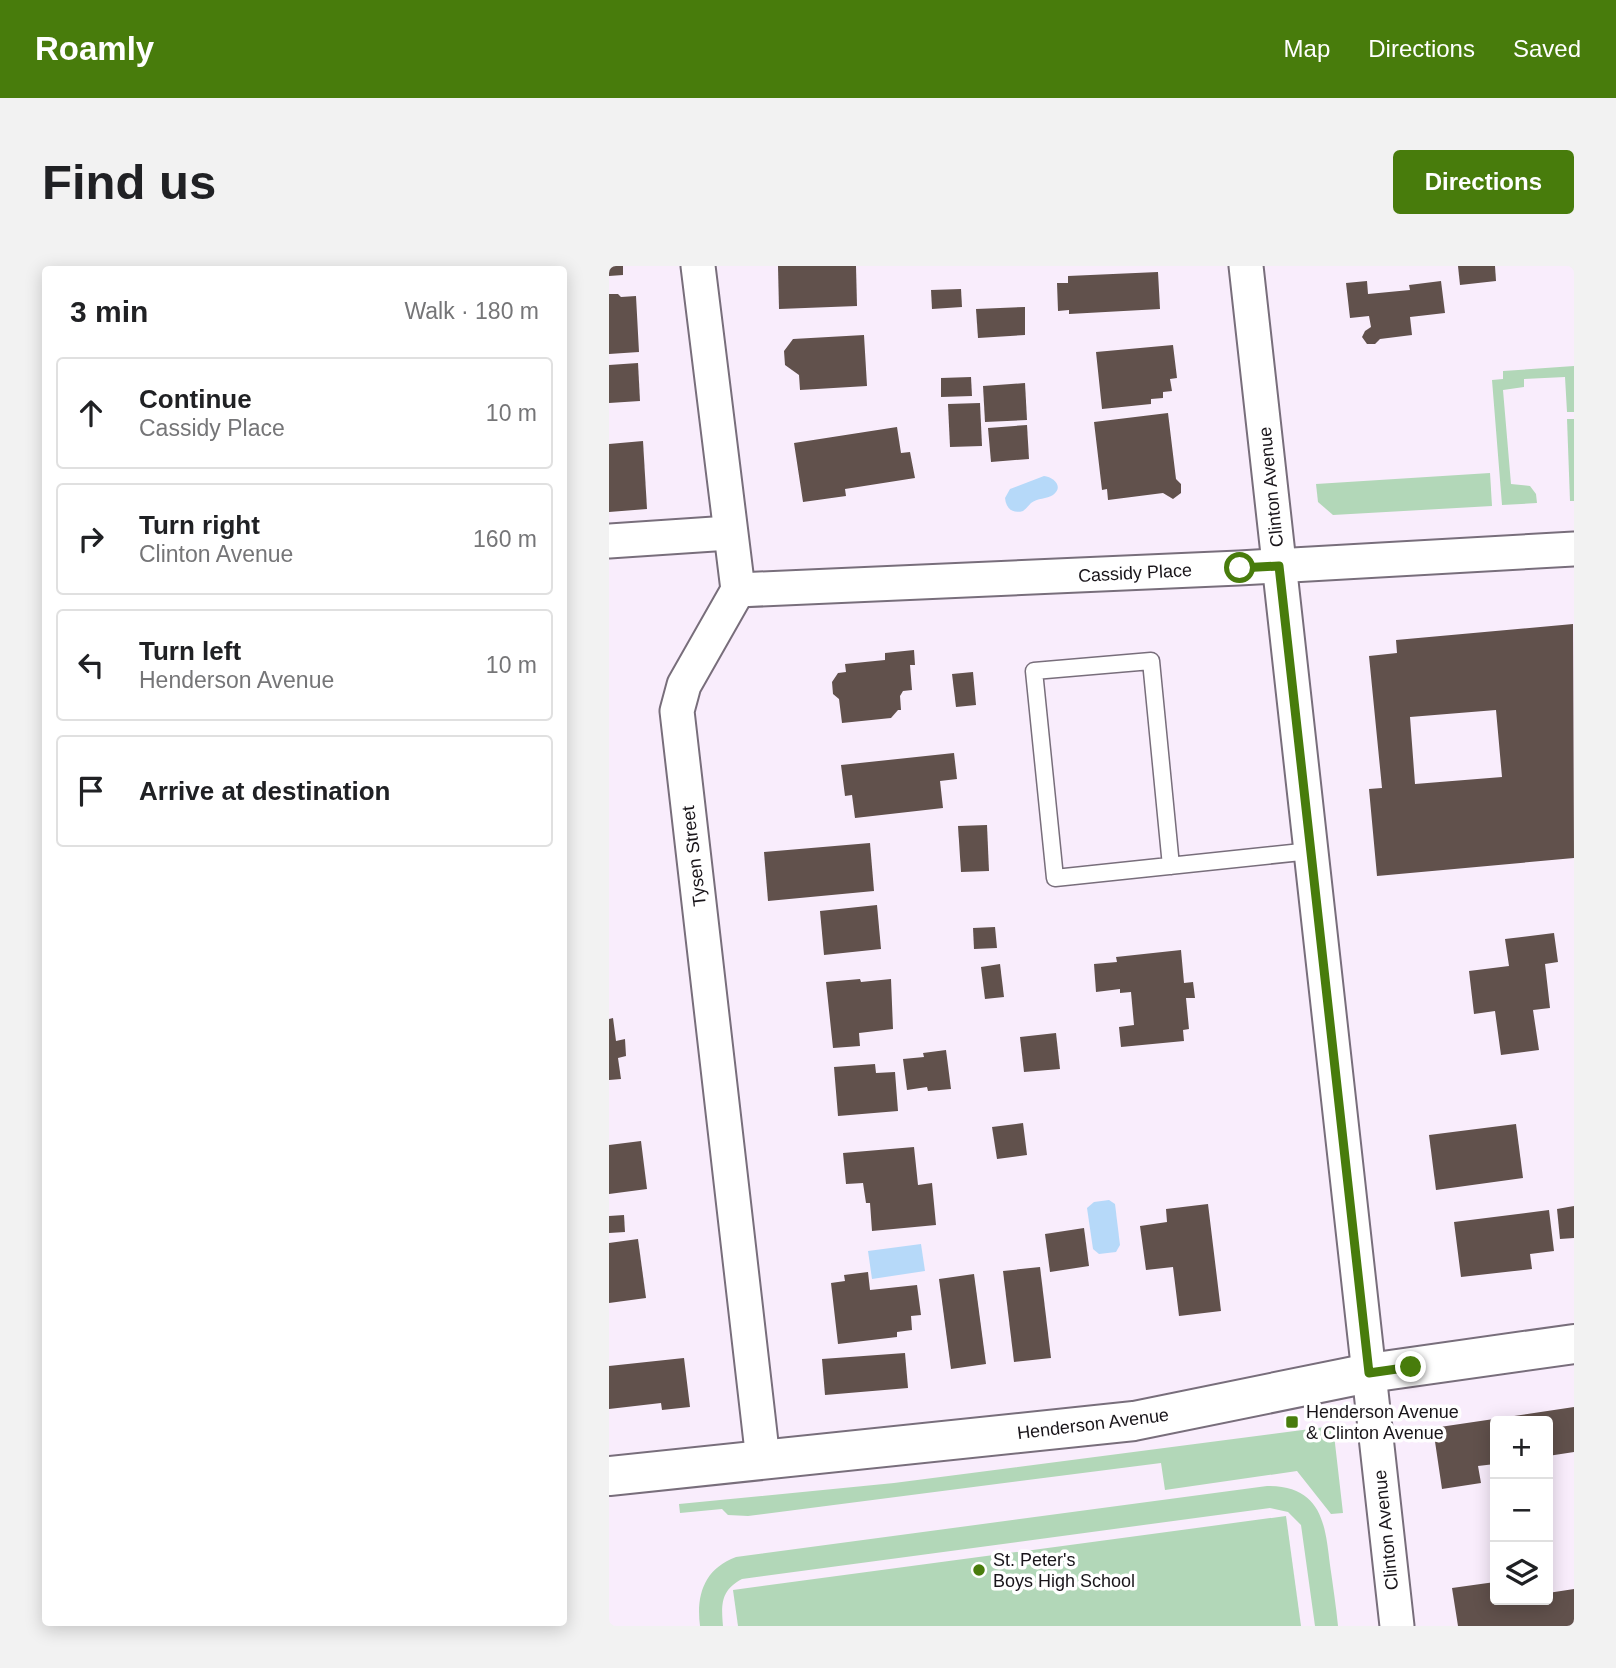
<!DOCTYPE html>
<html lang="en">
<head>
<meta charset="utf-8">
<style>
	:root { --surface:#fff; --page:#f2f2f2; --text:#202124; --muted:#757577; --line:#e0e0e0; --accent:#487c0c }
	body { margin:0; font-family:Helvetica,sans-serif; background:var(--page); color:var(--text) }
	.controls { position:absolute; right:21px; bottom:21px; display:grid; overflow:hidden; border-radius:7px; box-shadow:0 4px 18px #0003 }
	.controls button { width:63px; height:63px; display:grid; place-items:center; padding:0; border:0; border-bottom:2px solid var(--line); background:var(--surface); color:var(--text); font:35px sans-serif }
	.stop { position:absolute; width:21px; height:21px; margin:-16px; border:5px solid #487c0c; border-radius:50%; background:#fff }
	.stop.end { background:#487c0c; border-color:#fff; box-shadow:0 2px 7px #0008 }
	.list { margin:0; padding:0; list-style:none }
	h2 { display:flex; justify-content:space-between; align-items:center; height:91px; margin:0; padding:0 28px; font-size:30px }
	h2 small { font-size:23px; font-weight:400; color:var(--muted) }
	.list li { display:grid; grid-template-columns:46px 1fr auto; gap:21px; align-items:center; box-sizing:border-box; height:112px; margin:0 14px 14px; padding:0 14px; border:2px solid var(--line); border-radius:7px }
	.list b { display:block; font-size:26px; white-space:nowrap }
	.list p { margin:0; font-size:23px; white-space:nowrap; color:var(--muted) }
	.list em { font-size:23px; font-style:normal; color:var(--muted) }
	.icon { flex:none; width:38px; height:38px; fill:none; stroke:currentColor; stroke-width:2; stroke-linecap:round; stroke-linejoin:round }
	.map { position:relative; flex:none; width:965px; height:1360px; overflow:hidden; border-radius:7px }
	header { display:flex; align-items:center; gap:42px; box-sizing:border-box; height:98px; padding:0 35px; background:var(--accent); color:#fff }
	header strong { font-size:33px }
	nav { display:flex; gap:38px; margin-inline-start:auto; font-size:24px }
	.intro { display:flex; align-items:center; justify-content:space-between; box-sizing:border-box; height:168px; padding:0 42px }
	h1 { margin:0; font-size:49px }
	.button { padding:18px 32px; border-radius:7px; background:var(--accent); color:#fff; font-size:24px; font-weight:700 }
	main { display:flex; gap:42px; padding:0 42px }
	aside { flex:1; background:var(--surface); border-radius:7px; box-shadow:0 4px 18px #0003 }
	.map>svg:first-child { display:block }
</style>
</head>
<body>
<header>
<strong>Roamly</strong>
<nav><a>Map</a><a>Directions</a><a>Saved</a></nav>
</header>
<div class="intro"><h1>Find us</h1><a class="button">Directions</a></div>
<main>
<aside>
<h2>3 min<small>Walk · 180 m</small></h2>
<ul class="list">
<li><svg class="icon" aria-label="ahead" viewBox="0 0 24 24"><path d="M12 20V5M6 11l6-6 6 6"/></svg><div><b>Continue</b><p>Cassidy Place</p></div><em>10 m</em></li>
<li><svg class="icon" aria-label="right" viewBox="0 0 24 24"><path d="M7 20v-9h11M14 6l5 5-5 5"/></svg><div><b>Turn right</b><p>Clinton Avenue</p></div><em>160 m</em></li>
<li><svg class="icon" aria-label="left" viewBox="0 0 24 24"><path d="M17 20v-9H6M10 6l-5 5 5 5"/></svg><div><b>Turn left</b><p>Henderson Avenue</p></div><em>10 m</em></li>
<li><svg class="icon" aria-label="arrive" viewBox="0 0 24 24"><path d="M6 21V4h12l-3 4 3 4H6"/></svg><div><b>Arrive at destination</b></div></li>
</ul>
</aside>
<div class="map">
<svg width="965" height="1360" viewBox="0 0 965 1360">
	<rect width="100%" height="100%" fill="#f9edfc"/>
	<g fill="#b2d7b8">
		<polygon points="965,100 965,146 958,146 956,111 915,113 915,121 894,124 902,218 921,220 927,228 928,237 893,239 883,114 894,113 894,105"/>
		<polygon points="958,153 965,153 965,235 961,235"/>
		<polygon points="881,207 883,240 724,249 709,236 707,218"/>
		<polygon points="724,1160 734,1247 722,1248 688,1205 556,1224 552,1197 139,1250 119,1249 113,1243 71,1247 70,1238 285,1217"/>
		<path d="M658 1220C712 1220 716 1256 721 1299 724 1320 727 1340 729 1360H706L692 1259 679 1246 661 1242 133 1313C112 1324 112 1338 114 1360H91C87 1329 95 1303 127 1291Z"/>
		<polygon points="677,1250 692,1360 129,1360 124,1324"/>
	</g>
	<g fill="#b6d9f9">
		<path d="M435 210C445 211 455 221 444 229 438 233 428 232 422 237 419 240 417 243 414 245 404 248 397 243 396 232L401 223Z"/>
		<polygon points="500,934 506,938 511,979 507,986 490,988 484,983 478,942 485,936"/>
		<polygon points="312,978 316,1005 263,1013 259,985"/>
	</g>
	<g fill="#61514c" fill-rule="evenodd">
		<polygon points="0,0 14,0 14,9 0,10"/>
		<polygon points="169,0 247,0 248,40 170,43"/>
		<polygon points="849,0 886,0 887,15 851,19"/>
		<polygon points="549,6 551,43 460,48 460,44 449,45 448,17 459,17 459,10"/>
		<polygon points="758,15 759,28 801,24 800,19 832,15 836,47 801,51 803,69 771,73 766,78 758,78 753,71 756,65 762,61 760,50 741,52 737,17"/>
		<polygon points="352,23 353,41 323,43 322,24"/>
		<polygon points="0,28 9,28 12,31 27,30 30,86 0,88"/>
		<polygon points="416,41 416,69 369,72 367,43"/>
		<polygon points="255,69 258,120 191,124 190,109 176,99 175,85 184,73"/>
		<polygon points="564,79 568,112 561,113 563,125 554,126 554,132 542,133 542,138 493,143 487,86"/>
		<polygon points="29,97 31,135 0,137 0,99"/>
		<polygon points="362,111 363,130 332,131 332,112"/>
		<polygon points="416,117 418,154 376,156 374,120"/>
		<polygon points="371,137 373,180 341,181 339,138"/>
		<polygon points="559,147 567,213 572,218 572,227 564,233 554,227 499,234 498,223 493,224 485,156"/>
		<polygon points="418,159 420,193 382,196 379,162"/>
		<polygon points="288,161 292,187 301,186 306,212 236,223 237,230 194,236 185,177"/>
		<polygon points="34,175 38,243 0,246 0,178"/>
		<path d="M964 358 965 592 768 610 760 523 773 522 760 390 788 387 787 374ZM887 444 893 511 806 518 801 451Z"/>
		<polygon points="305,384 306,399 301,399 303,424 294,425 291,430 292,444 289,444 282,452 233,457 230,433 224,428 223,416 229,407 237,406 236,398 276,394 276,387"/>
		<polygon points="364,406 367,439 347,441 343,408"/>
		<polygon points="345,487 348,513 331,515 334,542 246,552 243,529 236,530 232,499"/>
		<polygon points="378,559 380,605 352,606 349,560"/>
		<polygon points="261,577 265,625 159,635 155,586"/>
		<polygon points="268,639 272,683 215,689 211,645"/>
		<polygon points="386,661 388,682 365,683 364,662"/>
		<polygon points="945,667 949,696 936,698 941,742 924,744 930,784 892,789 886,745 865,748 860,705 900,700 896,673"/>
		<polygon points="572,684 575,717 584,716 586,732 577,732 580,763 574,764 575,775 512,781 510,761 525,759 522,726 511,727 511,723 487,726 485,698 508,696 507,691"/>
		<polygon points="391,698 395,731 376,733 372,701"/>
		<polygon points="251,713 252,716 282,713 284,763 250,767 251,780 224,782 217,716"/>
		<polygon points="4,752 7,775 16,773 17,790 9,792 12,813 0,814 0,753"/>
		<polygon points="447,767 451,803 415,806 411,771"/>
		<polygon points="337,784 342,823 319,825 318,821 298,824 294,793 315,791 314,787"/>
		<polygon points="266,798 267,807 286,806 289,845 229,850 225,801"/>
		<polygon points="414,857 418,889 388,893 383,861"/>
		<polygon points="907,858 914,912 827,924 820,869"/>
		<polygon points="32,875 38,923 0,928 0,879"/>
		<polygon points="305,881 309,919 323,917 327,959 263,965 261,937 257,937 254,917 237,918 234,887"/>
		<polygon points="599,938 612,1045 570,1050 564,1001 537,1004 531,960 558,956 557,943"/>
		<polygon points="965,940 965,972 951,973 948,943"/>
		<polygon points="940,944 945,985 921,988 923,1003 852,1011 845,956"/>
		<polygon points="15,949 16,966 0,967 0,950"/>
		<polygon points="475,962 480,1000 441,1006 436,968"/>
		<polygon points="29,973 37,1032 0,1037 0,977"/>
		<polygon points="431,1001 442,1092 405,1096 394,1005"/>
		<polygon points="259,1006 261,1024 308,1019 312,1049 302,1050 303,1064 288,1066 288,1071 229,1078 222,1017 236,1015 235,1009"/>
		<polygon points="365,1008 377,1098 342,1103 330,1013"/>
		<polygon points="296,1087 299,1122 216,1129 213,1093"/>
		<polygon points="75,1092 81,1141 53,1144 52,1137 0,1143 0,1100"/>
		<polygon points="965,1141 965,1186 939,1190 939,1155 886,1155 886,1198 869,1200 872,1217 833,1223 824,1162"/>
		<polygon points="886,1316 886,1334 939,1334 939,1327 965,1323 965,1360 849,1360 843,1322"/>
	</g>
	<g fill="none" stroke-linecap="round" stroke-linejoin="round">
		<defs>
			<polyline id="lane" points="562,600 542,395 425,405 446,612 702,585"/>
			<g id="street">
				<polyline points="89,0 129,324 75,419 68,445 154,1194"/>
				<polyline points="637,0 788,1360"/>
				<polyline points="0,275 120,267"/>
				<polyline points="129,324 630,302 965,283"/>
			</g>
			<polyline id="secondary" points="0,1210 525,1155 760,1107 965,1078"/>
		</defs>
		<use href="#lane" stroke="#786e7b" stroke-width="19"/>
		<use href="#street" stroke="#786e7b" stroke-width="37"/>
		<use href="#secondary" stroke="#786e7b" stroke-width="42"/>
		<use href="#lane" stroke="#fff" stroke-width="16"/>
		<use href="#street" stroke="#fff" stroke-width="33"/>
		<use href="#secondary" stroke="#fff" stroke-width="38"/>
	</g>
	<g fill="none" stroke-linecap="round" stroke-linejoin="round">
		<polyline stroke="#487c0c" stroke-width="9" points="631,302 670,300 760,1107 802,1101"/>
	</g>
	<g fill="#487c0c" stroke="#fff" stroke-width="2.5">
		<rect x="676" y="1149" width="14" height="14" rx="3.5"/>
		<circle cx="370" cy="1304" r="7"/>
	</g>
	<g text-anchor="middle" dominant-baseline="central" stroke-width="7" stroke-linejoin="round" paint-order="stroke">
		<g font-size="18" fill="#19151a" stroke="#fff">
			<text transform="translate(662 221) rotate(-96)">Clinton Avenue</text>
			<text transform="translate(526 307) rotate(-3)">Cassidy Place</text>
			<text transform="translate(85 590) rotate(-97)">Tysen Street</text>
			<text transform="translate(484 1158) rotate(-7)">Henderson Avenue</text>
			<text transform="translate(777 1264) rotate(-96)">Clinton Avenue</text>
		</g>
		<g font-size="18" fill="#19151a" stroke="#fff" text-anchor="start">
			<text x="697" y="1146">Henderson Avenue<tspan x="697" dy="21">&amp; Clinton Avenue</tspan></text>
			<text x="384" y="1294">St. Peter's<tspan x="384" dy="21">Boys High School</tspan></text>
		</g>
	</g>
</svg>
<div class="controls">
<button>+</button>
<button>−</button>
<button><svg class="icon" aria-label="layers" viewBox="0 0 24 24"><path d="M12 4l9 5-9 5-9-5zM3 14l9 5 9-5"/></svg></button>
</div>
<div class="stop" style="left:631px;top:302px"></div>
<div class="stop end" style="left:802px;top:1101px"></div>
</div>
</main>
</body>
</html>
